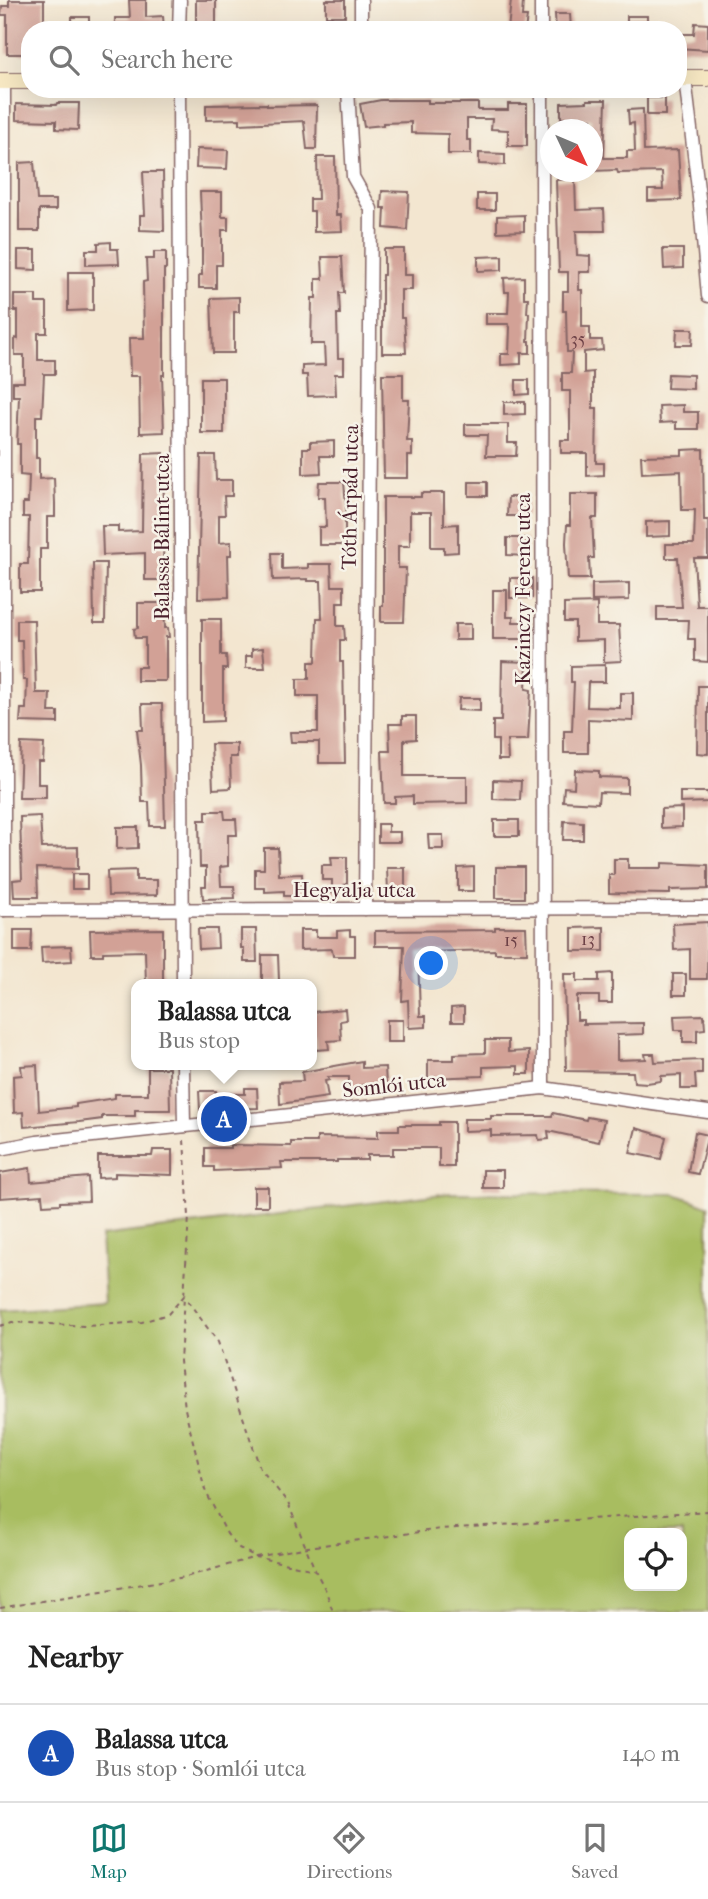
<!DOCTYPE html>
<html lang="en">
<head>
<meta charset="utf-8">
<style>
	:root { --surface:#fff; --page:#f6f6f6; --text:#222; --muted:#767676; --line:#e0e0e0; --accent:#0f766e }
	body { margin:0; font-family:"IM FELL French Canon",serif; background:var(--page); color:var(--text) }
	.controls { position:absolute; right:21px; bottom:21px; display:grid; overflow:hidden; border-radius:14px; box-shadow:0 7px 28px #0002 }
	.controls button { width:63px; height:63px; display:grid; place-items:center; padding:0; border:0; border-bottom:2px solid var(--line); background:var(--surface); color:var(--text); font:35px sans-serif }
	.compass { position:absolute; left:540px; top:119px; width:63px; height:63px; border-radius:50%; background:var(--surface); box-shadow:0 7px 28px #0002; rotate:134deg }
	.you { position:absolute; left:432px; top:964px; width:24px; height:24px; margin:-18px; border:5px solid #fff; border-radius:50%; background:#1a73e8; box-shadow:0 0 0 10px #1a73e833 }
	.badge { display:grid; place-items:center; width:46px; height:46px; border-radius:50%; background:var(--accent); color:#fff; font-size:23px; font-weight:700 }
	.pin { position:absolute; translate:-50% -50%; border:4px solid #fff; box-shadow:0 2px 7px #0006 }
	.popup { position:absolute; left:131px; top:979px; width:186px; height:91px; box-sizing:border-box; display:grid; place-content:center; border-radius:14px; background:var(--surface); filter:drop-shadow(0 2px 5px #0005); font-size:23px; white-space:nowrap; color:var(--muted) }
	.popup b { font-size:26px; color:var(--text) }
	.popup::after { content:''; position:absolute; left:50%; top:100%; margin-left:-14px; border:14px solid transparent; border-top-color:var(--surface) }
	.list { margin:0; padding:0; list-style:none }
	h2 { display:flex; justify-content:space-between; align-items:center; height:91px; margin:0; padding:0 28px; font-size:30px }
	h2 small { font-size:23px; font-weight:400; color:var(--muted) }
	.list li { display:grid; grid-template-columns:46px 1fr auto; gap:21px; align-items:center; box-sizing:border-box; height:98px; padding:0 28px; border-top:2px solid var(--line) }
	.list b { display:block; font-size:26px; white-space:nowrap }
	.list p { margin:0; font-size:23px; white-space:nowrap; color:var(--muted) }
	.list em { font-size:23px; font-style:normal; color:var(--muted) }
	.icon { flex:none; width:38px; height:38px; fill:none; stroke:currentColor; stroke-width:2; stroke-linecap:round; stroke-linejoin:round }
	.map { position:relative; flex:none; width:708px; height:1612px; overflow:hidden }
	.search { position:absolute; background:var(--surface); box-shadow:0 7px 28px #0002; left:21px; right:21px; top:21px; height:77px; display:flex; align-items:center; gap:18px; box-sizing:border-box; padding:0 24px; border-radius:28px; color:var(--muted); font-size:26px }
	.sheet { height:189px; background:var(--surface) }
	nav { display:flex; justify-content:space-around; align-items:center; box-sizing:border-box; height:98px; border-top:2px solid var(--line); background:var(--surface); font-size:19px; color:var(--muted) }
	nav a { display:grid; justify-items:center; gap:4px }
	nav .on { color:var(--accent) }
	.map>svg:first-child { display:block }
</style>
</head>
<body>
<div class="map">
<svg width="708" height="1612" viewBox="0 0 708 1612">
	<rect width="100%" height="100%" fill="#f7f3e8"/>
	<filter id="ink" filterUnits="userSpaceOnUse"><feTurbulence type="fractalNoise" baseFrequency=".0143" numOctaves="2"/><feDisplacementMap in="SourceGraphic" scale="14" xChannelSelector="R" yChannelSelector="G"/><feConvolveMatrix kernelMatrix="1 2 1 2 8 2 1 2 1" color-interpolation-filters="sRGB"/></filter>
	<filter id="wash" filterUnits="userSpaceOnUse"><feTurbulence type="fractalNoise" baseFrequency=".00686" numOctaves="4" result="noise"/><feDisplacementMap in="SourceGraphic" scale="28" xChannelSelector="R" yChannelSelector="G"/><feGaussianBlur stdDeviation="1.57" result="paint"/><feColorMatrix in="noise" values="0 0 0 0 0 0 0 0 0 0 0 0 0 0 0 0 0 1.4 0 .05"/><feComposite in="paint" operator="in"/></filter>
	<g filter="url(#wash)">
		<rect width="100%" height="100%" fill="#f3e6d0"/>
		<path fill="#a8bd61" stroke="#796e46" stroke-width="2" fill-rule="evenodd" d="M451 1193 675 1194 708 1206V1612H0V1310L105 1303 101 1236ZM629 1533H682V1586H629Z"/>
		<g id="blocks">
			<g fill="#d2a196">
				<polygon points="9,0 44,0 44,30 30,30 30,54 7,54 7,15 1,15 2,6 9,6"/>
				<polygon points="129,0 146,0 146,17 163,16 164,30 115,30 115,18 130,18"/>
				<rect x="196" y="0" width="20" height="30"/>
				<rect x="326" y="0" width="19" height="16"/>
				<polygon points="511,0 523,0 522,17 527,17 525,30 508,30"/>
				<polygon points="555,14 570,14 571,30 556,30"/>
				<rect x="627" y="16" width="20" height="14"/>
				<rect x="72" y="17" width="17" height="10"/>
				<polygon points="695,23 708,24 708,50 678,48 678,34 694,34"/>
				<rect x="647" y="98" width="18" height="17"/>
				<polygon points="381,100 428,100 428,103 478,103 478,110 508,110 508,104 527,104 527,146 508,146 508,130 491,129 492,119 467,119 467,140 471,140 471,154 448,154 448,134 411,133 411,122 383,123 383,125 364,127 360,104"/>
				<polygon points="587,100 606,100 604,158 627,158 627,151 635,151 634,123 629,124 628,110 643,109 644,151 678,150 681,200 648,201 648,190 663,190 662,172 618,173 617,170 592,171 591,119 561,118 561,103 587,102"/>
				<polygon points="57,103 79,103 78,130 56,129 56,121 16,120 16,104 56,105"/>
				<polygon points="267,104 267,106 317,105 316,149 307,149 304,121 240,124 240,119 206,120 206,105"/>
				<polygon points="197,149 228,150 227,169 196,168"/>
				<polygon points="479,153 505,154 505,165 479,164"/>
				<polygon points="317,157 335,157 336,215 341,215 342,231 314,232 314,211 310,211 310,199 318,199"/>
				<polygon points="34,162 37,200 56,200 56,210 39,210 39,231 19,231 19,163"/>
				<polygon points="143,172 163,172 164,231 140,230 140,215 145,215"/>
				<polygon points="575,179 576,210 604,209 605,231 576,231 577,255 590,256 590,272 579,272 579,290 582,290 582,327 590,327 590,340 602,340 603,350 584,352 584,373 593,372 593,408 597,408 596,463 604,463 604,475 587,476 587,453 561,453 561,440 570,440 570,391 562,391 562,373 571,373 572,352 567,352 566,311 563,311 563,291 568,291 568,272 559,272 556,180"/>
				<polygon points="382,191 409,192 407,230 384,228 385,208 381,208"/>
				<polygon points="200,192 222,192 222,217 228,217 228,230 222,230 222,265 216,265 216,288 199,288 199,275 202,275 202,237"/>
				<rect x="477" y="194" width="18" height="16"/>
				<polygon points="524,215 524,231 497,232 497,216"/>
				<polygon points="111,242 111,249 118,249 119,264 86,265 86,250 98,250 98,243"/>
				<polygon points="384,249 404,249 404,275 412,275 412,290 401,290 401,318 404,318 406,353 382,353 382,275 384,275"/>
				<polygon points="663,249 683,249 683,268 664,269"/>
				<polygon points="18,250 36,250 36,270 18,269"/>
				<polygon points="154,252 166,252 166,269 164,269 164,375 162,375 164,432 140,433 139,376 130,376 129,338 144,338 143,282 147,281 146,259 154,259"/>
				<polygon points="502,256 502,270 478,271 478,257"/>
				<polygon points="322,257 342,257 344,293 339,293 340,314 337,314 338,358 344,358 344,374 335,374 336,395 308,396 307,375 302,375 302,366 325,365 324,344 311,344 312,298 316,298 316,279 323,279"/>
				<polygon points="68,272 93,272 93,310 68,311"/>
				<polygon points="524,277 524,298 528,298 527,313 529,313 528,341 530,341 530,353 521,353 521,364 501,365 501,354 509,354 510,327 508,324 486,324 486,313 508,313 509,292 505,292 504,278"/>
				<polygon points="14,295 36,295 36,303 47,303 47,333 38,333 38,360 55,360 55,374 44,374 42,416 36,416 36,458 39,458 39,479 54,478 55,503 55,517 47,517 47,549 40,549 40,592 20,592 20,564 28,564 29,517 23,517 23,503 28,503 29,476 20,475 20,444 17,444 19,396 13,396 13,382 24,382 24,355 15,355 15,338 18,339 18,311 14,311"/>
				<polygon points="239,297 239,312 234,312 234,353 213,353 211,298"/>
				<polygon points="677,329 693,329 692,345 676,345"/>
				<polygon points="382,374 403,374 403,400 409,400 407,441 412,441 412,456 408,456 408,478 384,478"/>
				<polygon points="668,374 693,375 693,389 667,388"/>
				<rect x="201" y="378" width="23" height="55"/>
				<polygon points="516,380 529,380 529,394 516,395"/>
				<polygon points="504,402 525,402 525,414 504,415"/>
				<polygon points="683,405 683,412 698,412 698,429 676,429 676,422 660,423 659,406"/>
				<polygon points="465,424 508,424 508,443 517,443 516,456 486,456 487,435 465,435"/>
				<polygon points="334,441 334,456 320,456 321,473 303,474 303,448 310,448 310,442"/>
				<polygon points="703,449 704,520 708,520 708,558 694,558 697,606 708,606 708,662 695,661 695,639 688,639 689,620 657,620 657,607 682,607 678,558 666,558 666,544 694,544 695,510 682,510 681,471 642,473 641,456 682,455 682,450"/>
				<polygon points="164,453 163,580 145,580 145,553 103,555 102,526 118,526 118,532 142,531 143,454"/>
				<polygon points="201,455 215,455 216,480 232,480 232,496 224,496 225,515 219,515 219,543 231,542 231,555 228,555 229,597 198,598"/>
				<polygon points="319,482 344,482 347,518 345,518 345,545 319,545 319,527 326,527 325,497 318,497"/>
				<rect x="469" y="482" width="18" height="14"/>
				<polygon points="421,493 444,493 444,525 458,524 458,552 444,553 444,547 431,547 431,512 410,512 410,546 398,546 398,568 406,568 404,622 381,622 381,606 383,606 383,497 421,497"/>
				<polygon points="570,494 597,494 597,518 592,518 594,558 589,558 590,579 568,579 566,543 567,525 570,525"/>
				<polygon points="508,497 527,497 527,516 507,516"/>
				<polygon points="670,521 670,536 646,537 646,522"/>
				<polygon points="507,538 527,538 527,556 507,555"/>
				<polygon points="272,553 282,553 282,569 308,568 308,564 331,564 332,586 344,586 344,602 337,602 337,626 344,626 345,640 340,640 340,662 343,662 345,763 319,763 319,742 291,742 290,732 318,732 318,696 297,696 297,679 309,679 309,662 316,662 317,618 322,618 321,581 308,581 308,579 273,580"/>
				<polygon points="93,563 106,563 105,623 94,623"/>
				<rect x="510" y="578" width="22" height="20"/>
				<polygon points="629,583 629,600 592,601 592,584"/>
				<polygon points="493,590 507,590 507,617 513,617 513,622 523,622 523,639 493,639"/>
				<polygon points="138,603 164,603 165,628 168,628 169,637 166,637 166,681 137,681 137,667 145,667 145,638 135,638 134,629 138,628"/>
				<polygon points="597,603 597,625 619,625 621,661 604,662 604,640 575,641 575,622 564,622 564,604"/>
				<polygon points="202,619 221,619 221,655 226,655 227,669 223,669 223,721 202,722"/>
				<polygon points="17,620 34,620 36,693 50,693 49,712 58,712 58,723 20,722 21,709 26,709 27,680 23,680 22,640 17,640"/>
				<rect x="455" y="624" width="16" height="16"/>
				<polygon points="263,648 265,668 246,668 246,656 252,656 252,649"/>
				<polygon points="502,661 527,662 526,689 531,690 528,740 507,740 508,760 498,760 498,740 493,740 493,721 501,721"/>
				<polygon points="605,665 605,682 588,682 587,707 620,708 620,693 633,693 633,721 588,719 588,753 564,753 564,731 572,731 574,682 571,682 571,666"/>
				<polygon points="698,686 708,686 708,754 697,753"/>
				<polygon points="459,698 480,698 480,711 458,710"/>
				<polygon points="142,704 162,704 165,826 150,826 149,802 142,802 141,765 137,730 143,730"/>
				<polygon points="402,716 416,716 416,739 404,740 404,776 467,776 467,803 413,804 413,796 395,797 395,803 384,803 382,751 390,751 389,724 402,724"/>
				<polygon points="21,743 44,744 43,762 38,762 38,784 46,784 46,798 19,798"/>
				<polygon points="211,744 237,744 237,757 230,757 231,788 213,789"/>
				<polygon points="575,770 599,771 599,777 627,778 627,793 599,792 598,803 563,801 564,787 574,788"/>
				<polygon points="493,780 521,781 520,800 493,799"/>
				<polygon points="680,792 708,792 708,802 680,803"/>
				<polygon points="682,808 682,827 661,828 661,809"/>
				<polygon points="206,811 224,811 225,819 236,819 237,835 228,835 228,866 220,867 221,886 234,886 235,898 203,899 202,886 206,886 206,867 200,867 199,820 206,820"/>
				<polygon points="40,816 42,848 78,847 78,869 37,868 38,897 14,897 13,880 22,879 20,817"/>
				<rect x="494" y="820" width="25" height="16"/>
				<polygon points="564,821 583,822 583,840 563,840"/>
				<polygon points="378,824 388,824 388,832 400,832 400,842 378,842"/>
				<polygon points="117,827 138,827 138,848 117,849"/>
				<polygon points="428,835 443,835 443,849 429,849"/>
				<polygon points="264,848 278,848 279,875 302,874 303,896 284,896 284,891 265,892 265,888 255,888 255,869 264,869"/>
				<polygon points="331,857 347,857 347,884 344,885 344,893 332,893 332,880 322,880 322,865 332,865"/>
				<polygon points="614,859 628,859 628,868 662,868 662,863 708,865 708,889 670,890 670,894 609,893 609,875 614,875"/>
				<polygon points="474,867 474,891 458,891 458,868"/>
				<rect x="496" y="867" width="28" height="31"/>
				<polygon points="387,868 405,868 405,891 388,891"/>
				<polygon points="136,870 136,880 157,880 157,895 108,896 107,871"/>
				<rect x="72" y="874" width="15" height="15"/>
				<polygon points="708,922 707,979 690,979 690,949 674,950 673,924"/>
				<polygon points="495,927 526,927 527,953 495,953 495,950 418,952 420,1016 426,1016 426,1027 409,1028 408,1000 402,1001 404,946 375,946 375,931 495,930"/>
				<polygon points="604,927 604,951 572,951 572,928"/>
				<polygon points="163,929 163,984 146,984 145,951 103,952 103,955 91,955 90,930"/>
				<polygon points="198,929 217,929 218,948 199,949"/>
				<polygon points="241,929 256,929 257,962 244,962 244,948 241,948"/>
				<polygon points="14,930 32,930 31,951 14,951"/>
				<polygon points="300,930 316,930 316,937 337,937 337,931 350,930 350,936 355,936 355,956 333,956 332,949 300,950"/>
				<polygon points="71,946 72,961 42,963 41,947"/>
				<polygon points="262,955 278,955 279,981 262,981"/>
				<polygon points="612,973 612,1003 599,1003 599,996 577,996 577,1020 583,1020 583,1024 643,1023 643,1034 617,1035 617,1060 646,1059 645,1054 654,1054 655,1062 702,1060 702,1074 695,1074 696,1089 681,1089 681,1075 661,1076 661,1081 647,1083 634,1082 633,1072 566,1071 564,974 577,974 577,981 599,981 599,974"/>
				<rect x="673" y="974" width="13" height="21"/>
				<polygon points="464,1007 464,1022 451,1022 451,1008"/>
				<polygon points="345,1009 346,1020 340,1021 341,1040 328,1041 329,1049 316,1050 313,1012"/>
				<polygon points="704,1015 705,1029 697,1030 697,1042 683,1042 683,1030 675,1030 674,1016"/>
				<rect x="387" y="1020" width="16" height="22"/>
				<polygon points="485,1040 508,1040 508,1052 529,1051 529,1074 518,1074 518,1066 483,1067 483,1076 428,1078 428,1060 454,1060 454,1054 485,1053"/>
				<polygon points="362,1061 362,1068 385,1067 386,1085 362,1085 362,1089 349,1090 349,1077 328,1077 329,1080 325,1081 328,1097 280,1104 279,1082 303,1081 302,1072"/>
				<polygon points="37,1065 39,1111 76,1107 76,1104 115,1098 115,1094 148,1094 148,1068 169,1068 170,1110 135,1110 135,1116 102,1116 102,1119 79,1122 24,1127 23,1112 14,1113 13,1076 22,1075 21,1066"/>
				<polygon points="245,1088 257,1088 258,1108 200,1110 199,1091 216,1091 216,1094 245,1094"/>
				<polygon points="553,1113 586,1120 587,1117 604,1120 599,1142 548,1131 549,1139 539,1140 538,1135 491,1136 491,1130 464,1131 464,1119 491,1119 491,1116 552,1116"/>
				<polygon points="439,1122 454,1122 454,1167 439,1167 439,1148 393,1148 393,1155 367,1155 367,1160 337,1160 337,1162 281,1162 282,1168 214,1171 214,1167 205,1167 205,1148 230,1148 230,1145 291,1146 291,1142 317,1142 317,1137 378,1138 378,1130 399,1130 399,1125 439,1125"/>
				<polygon points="636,1128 666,1137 661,1159 630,1153"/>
				<polygon points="695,1132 708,1135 698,1174 688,1172"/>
				<polygon points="153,1150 172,1150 172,1175 115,1173 115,1177 98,1178 98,1156 152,1156"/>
				<polygon points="30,1168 31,1182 88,1177 89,1201 60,1202 60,1204 43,1205 42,1195 0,1198 0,1173"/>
				<rect x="483" y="1170" width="20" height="18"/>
				<rect x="254" y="1187" width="14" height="19"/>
			</g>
		</g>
	</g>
	<g filter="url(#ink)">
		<use href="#blocks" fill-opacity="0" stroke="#856565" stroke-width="2"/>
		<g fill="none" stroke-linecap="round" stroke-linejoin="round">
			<defs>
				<g id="street">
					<polyline points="361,0 361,30"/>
					<polyline points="541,0 541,30"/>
					<polyline points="179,30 180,0"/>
					<polyline points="685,78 700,206 708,296"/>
					<polyline points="179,89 183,984"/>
					<polyline points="348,89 353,177 371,209 365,909"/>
					<polyline points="542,89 543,1088"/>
					<polyline points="0,910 708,908"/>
					<polyline points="4,910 4,81"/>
					<polyline points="183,1065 184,1126"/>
					<polyline points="0,1149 37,1142 543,1088 708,1112"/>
				</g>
				<g id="secondary">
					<polyline points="678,78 708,78"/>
					<polyline points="0,81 30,81"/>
				</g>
			</defs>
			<use href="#street" stroke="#856565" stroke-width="15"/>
			<use href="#secondary" stroke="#856565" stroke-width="18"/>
			<g stroke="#856565" stroke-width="2" stroke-dasharray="5 5" stroke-linecap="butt">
				<polyline points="184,1140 189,1216 180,1361 185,1409 205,1490 227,1534 239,1548 256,1557 308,1547 441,1529 708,1511"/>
				<polyline points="0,1326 12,1322 86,1326 142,1322 168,1314 184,1296 218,1342 260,1468 288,1503 315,1570"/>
				<polyline points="0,1608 185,1577 256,1557 315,1570 326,1591 333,1612"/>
			</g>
			<use href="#street" stroke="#fff" stroke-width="12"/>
			<use href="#secondary" stroke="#f7e8c3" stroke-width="16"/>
		</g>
	</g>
	<g text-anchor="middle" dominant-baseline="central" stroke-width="5" stroke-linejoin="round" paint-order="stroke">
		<g font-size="18" fill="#6c4046">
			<text x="578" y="339">35</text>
			<text x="588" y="939">13</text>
			<text x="511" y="940">15</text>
		</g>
		<g font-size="21" fill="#4a1f2b" stroke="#f7f3e8">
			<text transform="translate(350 497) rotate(-89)">Tóth Árpád utca</text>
			<text transform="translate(162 537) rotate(-90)">Balassa Bálint utca</text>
			<text transform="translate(523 589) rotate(-90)">Kazinczy Ferenc utca</text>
			<text x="354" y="890">Hegyalja utca</text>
			<text transform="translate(394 1085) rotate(-6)">Somlói utca</text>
		</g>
	</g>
</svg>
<div class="controls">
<button><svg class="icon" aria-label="locate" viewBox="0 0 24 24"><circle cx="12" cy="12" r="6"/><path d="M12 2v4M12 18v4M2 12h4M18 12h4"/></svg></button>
</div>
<svg class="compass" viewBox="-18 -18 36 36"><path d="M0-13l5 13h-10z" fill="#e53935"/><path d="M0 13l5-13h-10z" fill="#767676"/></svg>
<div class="you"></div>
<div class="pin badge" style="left:224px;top:1119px;background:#1a4fb4">A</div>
<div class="popup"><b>Balassa utca</b>Bus stop</div>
<div class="search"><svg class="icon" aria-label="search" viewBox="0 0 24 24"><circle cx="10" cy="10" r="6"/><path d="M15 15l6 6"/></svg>Search here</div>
</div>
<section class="sheet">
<h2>Nearby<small></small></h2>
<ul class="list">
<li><span class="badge" style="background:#1a4fb4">A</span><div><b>Balassa utca</b><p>Bus stop · Somlói utca</p></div><em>140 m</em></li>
</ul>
</section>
<nav>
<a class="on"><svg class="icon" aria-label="map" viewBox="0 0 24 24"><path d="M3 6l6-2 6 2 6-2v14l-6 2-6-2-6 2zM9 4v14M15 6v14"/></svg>Map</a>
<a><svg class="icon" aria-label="directions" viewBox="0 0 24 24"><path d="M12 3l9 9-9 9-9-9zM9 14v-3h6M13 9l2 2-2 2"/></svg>Directions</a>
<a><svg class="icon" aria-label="saved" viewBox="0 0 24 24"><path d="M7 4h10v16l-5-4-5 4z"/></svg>Saved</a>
</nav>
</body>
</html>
